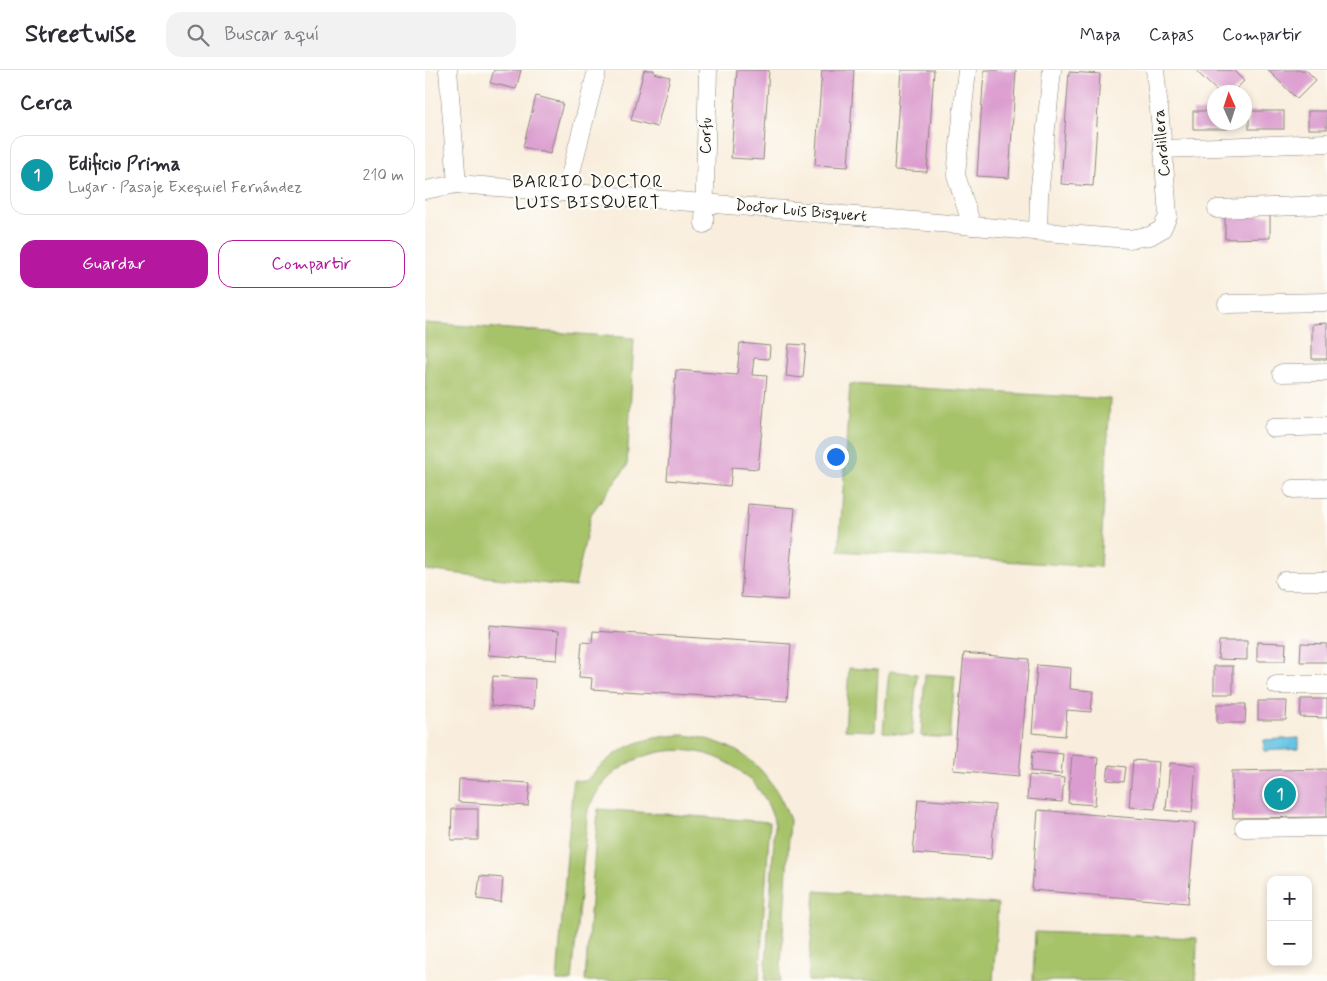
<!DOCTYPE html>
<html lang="es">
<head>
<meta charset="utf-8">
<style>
	:root { --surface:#fff; --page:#f2f2f3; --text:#2b2b33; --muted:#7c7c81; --line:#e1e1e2; --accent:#b5179e }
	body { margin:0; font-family:Mynerve,sans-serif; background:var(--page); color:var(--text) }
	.controls { position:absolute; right:15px; bottom:15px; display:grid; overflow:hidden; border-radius:10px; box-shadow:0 2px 8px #0003 }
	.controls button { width:45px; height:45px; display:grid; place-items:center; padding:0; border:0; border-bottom:1px solid var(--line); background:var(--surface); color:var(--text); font:25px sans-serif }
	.compass { position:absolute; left:782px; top:15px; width:45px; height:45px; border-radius:50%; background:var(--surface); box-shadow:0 2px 8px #0003; rotate:357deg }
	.you { position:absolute; left:410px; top:386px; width:18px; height:18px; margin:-12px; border:4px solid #fff; border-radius:50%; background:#1a73e8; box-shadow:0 0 0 8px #1a73e833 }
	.badge { display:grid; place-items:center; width:32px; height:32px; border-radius:50%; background:var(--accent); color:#fff; font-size:16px; font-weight:700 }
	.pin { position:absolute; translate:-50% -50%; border:2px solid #fff; box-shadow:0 1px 5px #0006 }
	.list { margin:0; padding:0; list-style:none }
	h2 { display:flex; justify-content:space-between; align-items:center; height:65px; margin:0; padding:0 20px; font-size:21px }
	h2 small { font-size:16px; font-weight:400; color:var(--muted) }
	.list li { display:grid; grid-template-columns:32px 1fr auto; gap:15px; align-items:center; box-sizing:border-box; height:80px; margin:0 10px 10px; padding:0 10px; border:1px solid var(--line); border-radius:15px }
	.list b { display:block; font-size:19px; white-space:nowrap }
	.list p { margin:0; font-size:16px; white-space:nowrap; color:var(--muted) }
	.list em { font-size:16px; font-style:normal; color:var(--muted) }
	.actions { display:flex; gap:10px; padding:15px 20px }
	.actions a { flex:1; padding:11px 0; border:1px solid var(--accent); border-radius:15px; text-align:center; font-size:18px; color:var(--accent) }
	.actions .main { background:var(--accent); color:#fff }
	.icon { flex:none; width:28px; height:28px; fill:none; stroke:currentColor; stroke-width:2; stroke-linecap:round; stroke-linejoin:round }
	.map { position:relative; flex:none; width:902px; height:911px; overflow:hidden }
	header { display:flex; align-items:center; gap:30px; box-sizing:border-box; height:70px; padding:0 25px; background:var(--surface); border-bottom:1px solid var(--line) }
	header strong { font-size:24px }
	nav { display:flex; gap:28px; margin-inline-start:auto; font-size:18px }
	.search { width:350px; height:45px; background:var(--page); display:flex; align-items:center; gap:12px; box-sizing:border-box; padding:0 18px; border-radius:15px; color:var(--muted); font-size:19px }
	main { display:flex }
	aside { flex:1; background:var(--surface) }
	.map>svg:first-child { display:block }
</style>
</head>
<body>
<header>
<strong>Streetwise</strong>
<div class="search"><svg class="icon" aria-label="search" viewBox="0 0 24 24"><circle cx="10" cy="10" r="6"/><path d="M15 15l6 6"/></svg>Buscar aquí</div>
<nav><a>Mapa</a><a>Capas</a><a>Compartir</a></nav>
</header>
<main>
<aside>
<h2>Cerca<small></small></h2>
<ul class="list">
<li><span class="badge" style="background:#0f9aa8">1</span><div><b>Edificio Prima</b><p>Lugar · Pasaje Exequiel Fernández</p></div><em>210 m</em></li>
</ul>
<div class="actions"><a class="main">Guardar</a><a>Compartir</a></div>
</aside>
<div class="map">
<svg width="902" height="911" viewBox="0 0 902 911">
	<rect width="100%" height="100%" fill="#fdfcf7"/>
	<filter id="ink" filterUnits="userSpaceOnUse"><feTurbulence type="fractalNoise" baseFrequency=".02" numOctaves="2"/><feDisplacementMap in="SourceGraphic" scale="10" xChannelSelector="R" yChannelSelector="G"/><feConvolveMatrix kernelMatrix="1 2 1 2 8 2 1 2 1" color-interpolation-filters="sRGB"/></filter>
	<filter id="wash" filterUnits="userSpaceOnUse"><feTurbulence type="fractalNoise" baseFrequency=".0096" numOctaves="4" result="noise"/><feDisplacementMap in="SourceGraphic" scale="20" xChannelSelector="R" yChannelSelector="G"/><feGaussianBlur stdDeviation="1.12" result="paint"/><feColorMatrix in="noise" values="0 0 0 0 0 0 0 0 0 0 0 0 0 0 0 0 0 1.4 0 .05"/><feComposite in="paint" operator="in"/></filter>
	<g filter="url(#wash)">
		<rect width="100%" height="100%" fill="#f9eedd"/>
		<g fill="#a7c36a" stroke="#627043">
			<polygon points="0,253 209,268 202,396 166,444 150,517 0,500"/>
			<polygon points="425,314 685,329 675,497 414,481"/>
			<polygon points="424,598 453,600 450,661 420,660"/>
			<polygon points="464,601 492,604 487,665 458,662"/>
			<polygon points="500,604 530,606 525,668 496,666"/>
			<path d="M260 665C314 672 346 698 365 750L355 911H340L350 753C345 738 339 724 328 713 289 669 218 670 179 713 172 721 168 730 163 739L147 911H132L148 710 161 711C190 678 216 666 260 665Z"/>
			<polygon points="173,739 345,752 334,911 160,911"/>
			<polygon points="390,821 573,834 568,911 383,911"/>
			<polygon points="610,862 772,868 771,911 608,911"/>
		</g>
		<polygon fill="#66c5e5" stroke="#417080" points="874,668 874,679 839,681 839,670"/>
		<g id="blocks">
			<g fill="#db9ccf">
				<polygon points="69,0 96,0 91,19 65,13"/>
				<polygon points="219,0 229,0 229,3 245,7 232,57 206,50"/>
				<polygon points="312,0 344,0 338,90 306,88"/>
				<polygon points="397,0 429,0 423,97 390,95"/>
				<polygon points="476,0 509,0 502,102 469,100"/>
				<polygon points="559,0 591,0 584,108 552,106"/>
				<polygon points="770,0 808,0 819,11 808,22 793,22"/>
				<polygon points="843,0 881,0 891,10 872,29"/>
				<polygon points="644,2 675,4 668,116 636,114"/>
				<polygon points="111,26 138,33 125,84 98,77"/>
				<polygon points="768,41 789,41 789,52 803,52 803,59 768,59"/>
				<rect x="824" y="41" width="35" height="18"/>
				<rect x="883" y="41" width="19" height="18"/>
				<polygon points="845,145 845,168 800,169 800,146"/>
				<polygon points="902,253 902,289 887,289 887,254"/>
				<polygon points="315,273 345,276 344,289 329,288 327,305 342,306 333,399 307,397 305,416 242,410 251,300 312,305"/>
				<polygon points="364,274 381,275 378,308 361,306"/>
				<polygon points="323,434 370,438 362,530 316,527"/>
				<polygon points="65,555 134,561 132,590 63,585"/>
				<polygon points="168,561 366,574 362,631 166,619 167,608 154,607 157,572 167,573"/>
				<polygon points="794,571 822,571 822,590 793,589"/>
				<polygon points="832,572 861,573 860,591 832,591"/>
				<polygon points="876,573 902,574 902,592 875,592"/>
				<polygon points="539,583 604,589 594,706 528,700"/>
				<polygon points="612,595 646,598 645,619 668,621 666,642 642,640 640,666 607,663"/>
				<rect x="789" y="596" width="19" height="28"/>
				<polygon points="68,606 110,609 108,639 66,636"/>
				<polygon points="876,629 902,629 902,648 875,647"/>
				<polygon points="833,631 862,631 861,650 833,650"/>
				<polygon points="792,634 821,634 820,653 792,653"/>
				<polygon points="608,681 638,684 636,704 606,701"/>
				<polygon points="647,685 673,687 670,735 643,733"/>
				<polygon points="708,690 734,692 730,739 704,737"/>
				<polygon points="745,693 771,695 767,743 741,740"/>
				<polygon points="684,695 701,697 699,712 682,710"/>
				<polygon points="902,699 902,747 808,748 807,701"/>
				<polygon points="604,705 639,708 637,732 602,729"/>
				<polygon points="34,709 105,713 103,736 33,732"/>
				<polygon points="493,729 570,735 566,789 488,783"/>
				<polygon points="27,739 53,739 53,770 26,770"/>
				<polygon points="613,740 770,753 763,833 607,820"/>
				<polygon points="55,806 78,808 76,832 52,829"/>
			</g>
		</g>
	</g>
	<g filter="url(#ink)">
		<use href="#blocks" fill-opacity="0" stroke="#8a857c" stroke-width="1"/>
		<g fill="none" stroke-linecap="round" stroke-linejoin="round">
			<defs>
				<g id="minor">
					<polyline points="23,0 32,114"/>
					<polyline points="542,0 531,105 547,156"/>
					<polyline points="738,79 902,73"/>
					<polyline points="0,120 32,114 279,133 703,169 725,166 737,159 743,146 738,79 730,0"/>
					<polyline points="141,122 172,0"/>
					<polyline points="792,139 902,135"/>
					<polyline points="279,154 283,0"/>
					<polyline points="613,162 614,126 627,0"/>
					<polyline points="802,234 902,232"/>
					<polyline points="857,303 902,302"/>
					<polyline points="848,358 902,356"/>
					<polyline points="868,419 902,418"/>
					<polyline points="859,511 902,511"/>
					<polyline points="851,615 902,615"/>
					<polyline points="819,758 902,757"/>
				</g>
			</defs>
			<use href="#minor" stroke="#8a857c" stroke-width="19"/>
			<use href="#minor" stroke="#fff" stroke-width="18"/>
		</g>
	</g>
	<g text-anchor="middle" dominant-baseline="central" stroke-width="4.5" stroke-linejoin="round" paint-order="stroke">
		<g font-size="16" fill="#1c1c1c" stroke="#fdfcf7">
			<text transform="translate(281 66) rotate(-89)">Corfu</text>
			<text transform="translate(737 73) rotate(-95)">Cordillera</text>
			<text transform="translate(376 141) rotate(5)">Doctor Luis Bisquert</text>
		</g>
		<g font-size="18" letter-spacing="1" fill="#1c1c1c" stroke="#fdfcf7">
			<text x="163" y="112">BARRIO DOCTOR<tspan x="163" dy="21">LUIS BISQUERT</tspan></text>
		</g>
	</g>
</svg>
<div class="controls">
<button>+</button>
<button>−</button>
</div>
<svg class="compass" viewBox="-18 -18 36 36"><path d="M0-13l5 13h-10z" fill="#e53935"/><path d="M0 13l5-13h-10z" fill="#7c7c81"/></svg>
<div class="you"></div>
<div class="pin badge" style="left:855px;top:724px;background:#0f9aa8">1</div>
</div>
</main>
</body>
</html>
